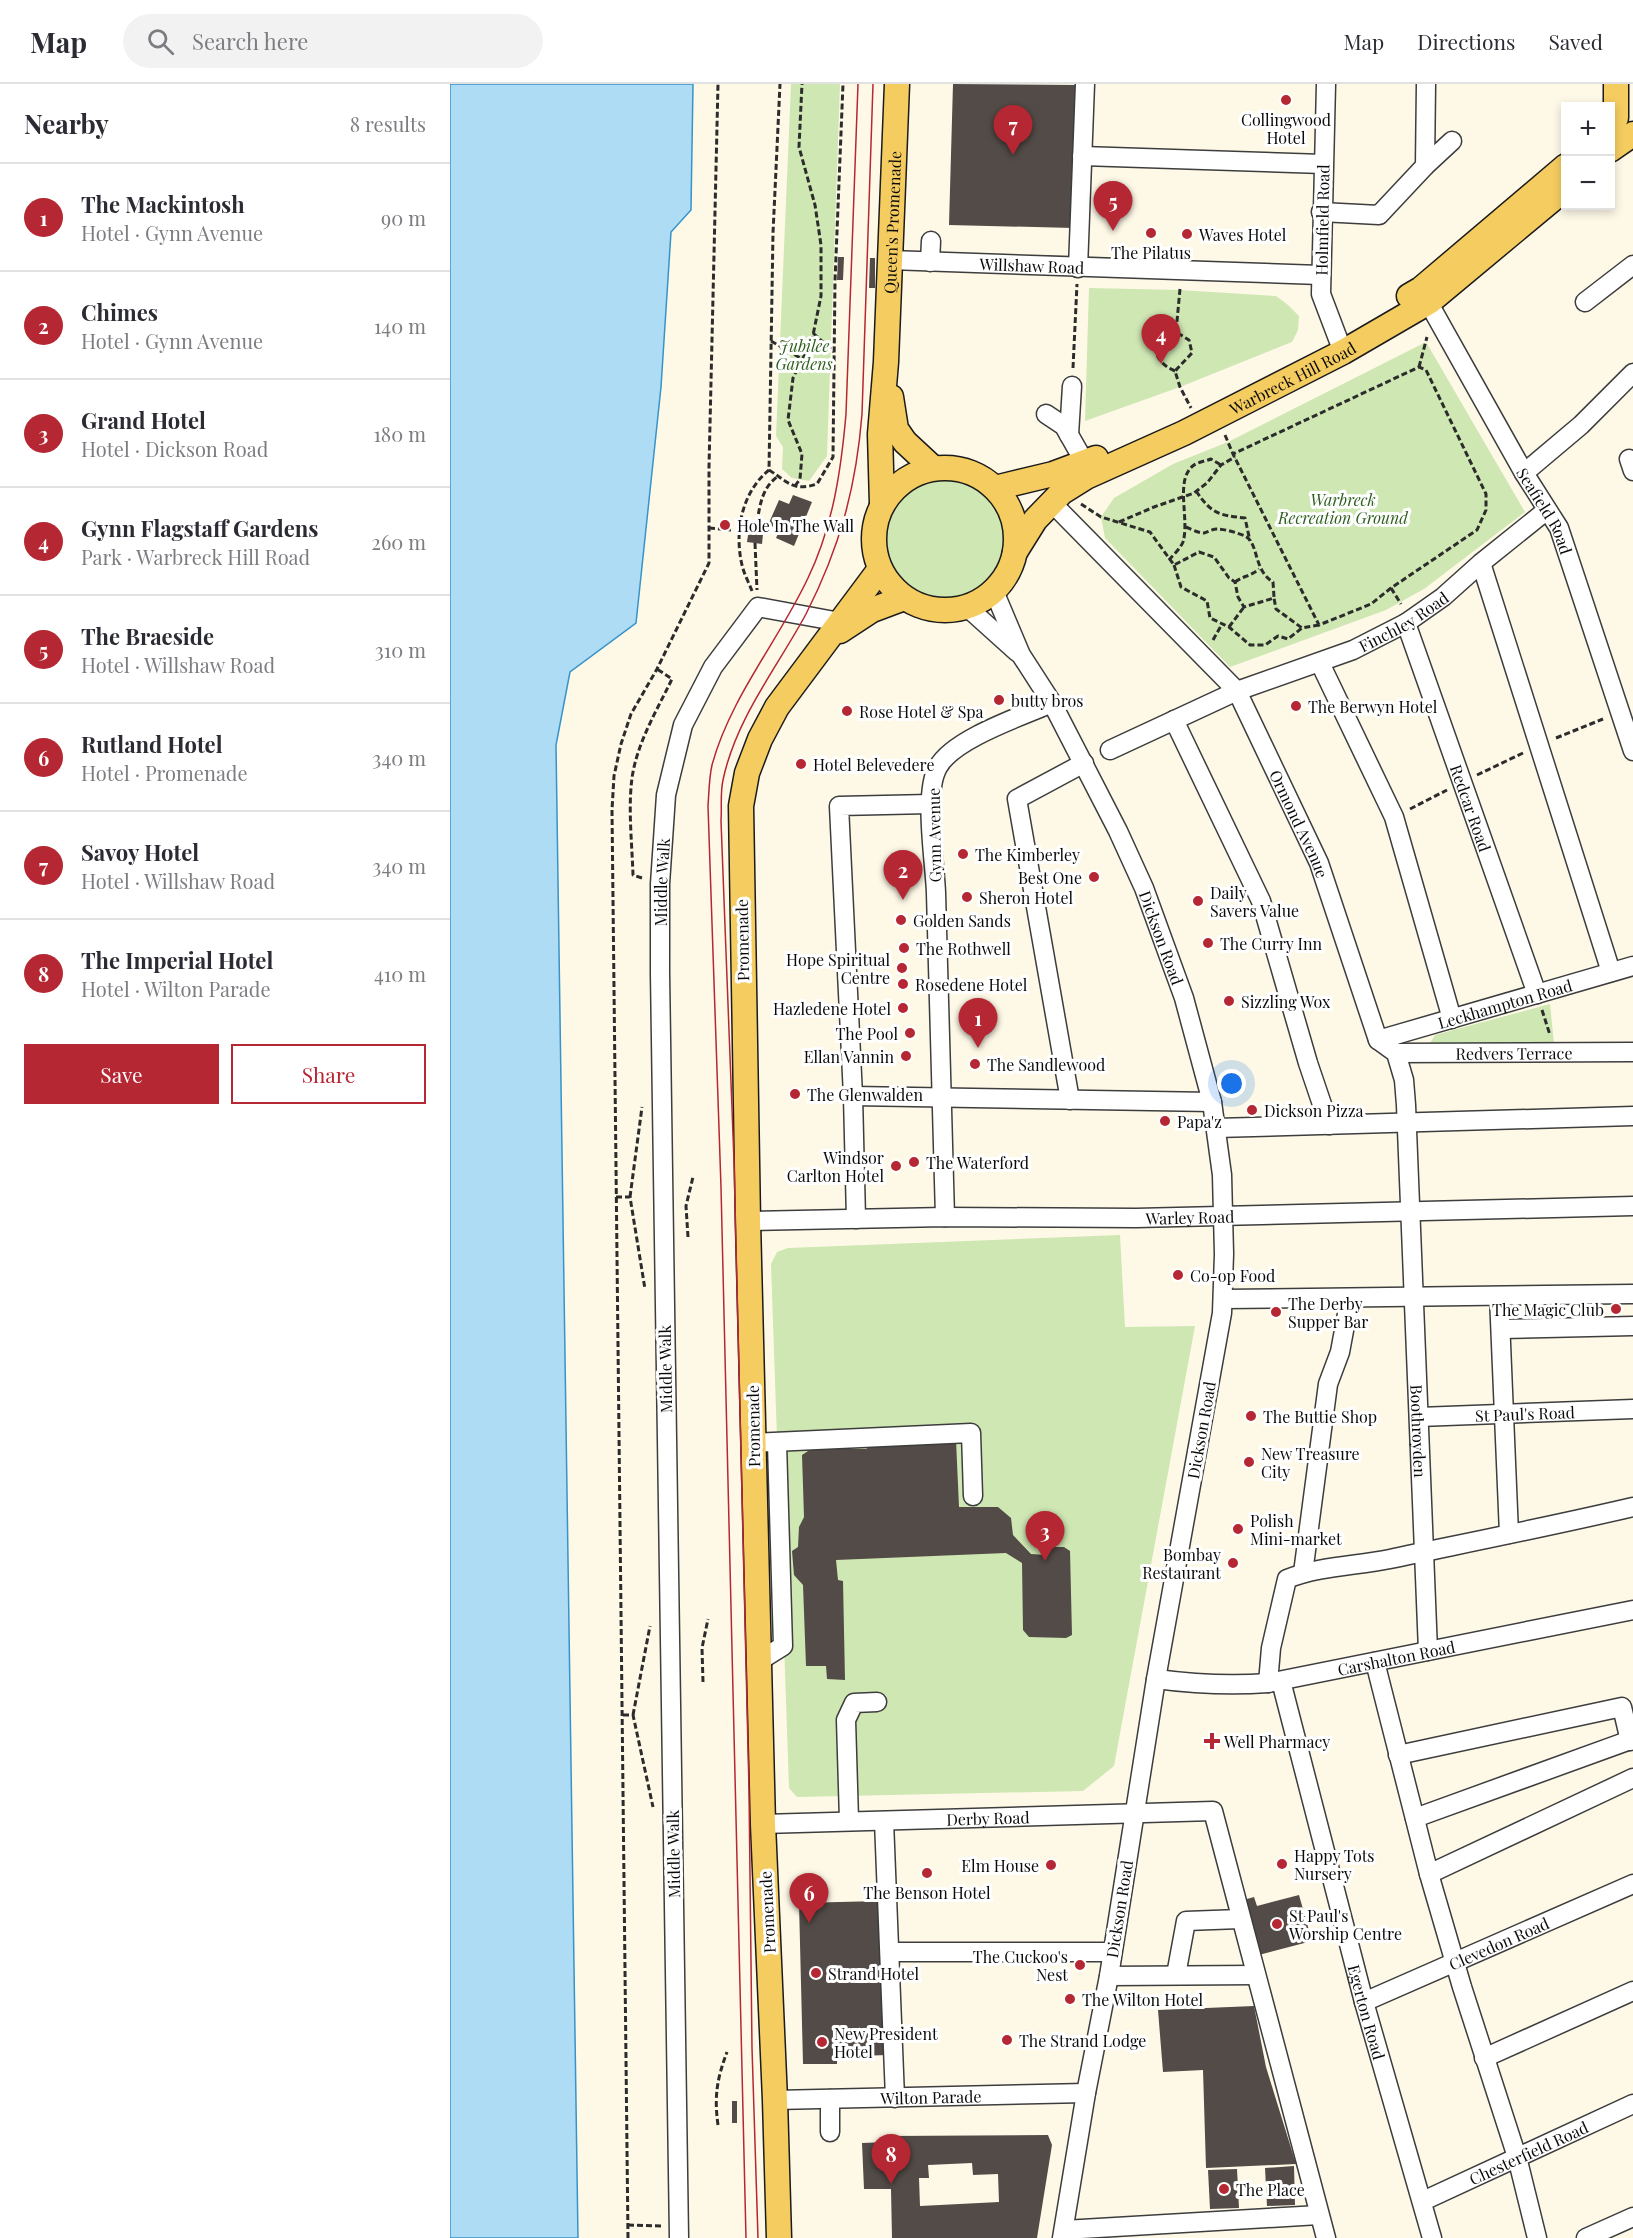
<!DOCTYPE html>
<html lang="en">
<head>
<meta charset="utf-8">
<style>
	:root { --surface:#fff; --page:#f2f2f3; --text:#2b2b33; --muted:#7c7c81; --line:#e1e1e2; --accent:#b52732 }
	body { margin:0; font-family:"Playfair Display",serif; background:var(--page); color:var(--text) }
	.controls { position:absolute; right:18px; top:18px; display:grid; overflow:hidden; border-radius:0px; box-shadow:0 3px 9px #0003 }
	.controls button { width:54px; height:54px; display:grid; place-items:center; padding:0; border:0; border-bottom:2px solid var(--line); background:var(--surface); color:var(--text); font:30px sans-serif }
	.you { position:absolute; left:782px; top:1000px; width:21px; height:21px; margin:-15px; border:4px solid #fff; border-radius:50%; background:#1a73e8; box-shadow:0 0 0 9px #1a73e833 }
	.badge { display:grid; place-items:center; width:39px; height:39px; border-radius:50%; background:var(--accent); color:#fff; font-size:20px; font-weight:700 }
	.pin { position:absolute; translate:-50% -50px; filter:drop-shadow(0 2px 3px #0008) }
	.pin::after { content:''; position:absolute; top:32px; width:21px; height:18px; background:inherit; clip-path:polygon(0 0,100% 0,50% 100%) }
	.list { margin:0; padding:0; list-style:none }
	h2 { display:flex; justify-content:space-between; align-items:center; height:78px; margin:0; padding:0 24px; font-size:26px }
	h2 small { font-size:20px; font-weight:400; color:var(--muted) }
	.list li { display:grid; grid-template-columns:39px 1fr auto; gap:18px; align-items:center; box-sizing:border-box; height:108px; padding:0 24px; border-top:2px solid var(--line) }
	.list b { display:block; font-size:22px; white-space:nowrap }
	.list p { margin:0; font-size:20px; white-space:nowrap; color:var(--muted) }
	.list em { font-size:20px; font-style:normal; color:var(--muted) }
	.actions { display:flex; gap:12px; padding:18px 24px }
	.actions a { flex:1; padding:14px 0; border:2px solid var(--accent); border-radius:0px; text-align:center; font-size:21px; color:var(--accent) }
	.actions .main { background:var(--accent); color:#fff }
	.icon { flex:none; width:33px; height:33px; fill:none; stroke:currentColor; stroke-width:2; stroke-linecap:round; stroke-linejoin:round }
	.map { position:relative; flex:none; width:1183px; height:2154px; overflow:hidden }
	header { display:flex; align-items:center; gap:36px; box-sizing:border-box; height:84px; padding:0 30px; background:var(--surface); border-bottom:2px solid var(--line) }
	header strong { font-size:28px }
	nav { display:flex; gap:33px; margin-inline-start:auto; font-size:21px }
	.search { width:420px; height:54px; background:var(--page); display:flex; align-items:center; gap:15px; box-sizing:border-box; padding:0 21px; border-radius:33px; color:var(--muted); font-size:22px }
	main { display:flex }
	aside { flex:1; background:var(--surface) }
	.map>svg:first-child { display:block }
</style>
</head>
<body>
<header>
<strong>Map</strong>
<div class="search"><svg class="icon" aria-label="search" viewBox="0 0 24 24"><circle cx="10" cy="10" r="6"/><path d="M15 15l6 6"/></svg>Search here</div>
<nav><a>Map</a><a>Directions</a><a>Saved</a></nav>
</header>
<main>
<aside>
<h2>Nearby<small>8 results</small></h2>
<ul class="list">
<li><span class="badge">1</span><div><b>The Mackintosh</b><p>Hotel · Gynn Avenue</p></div><em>90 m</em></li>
<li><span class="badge">2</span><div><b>Chimes</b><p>Hotel · Gynn Avenue</p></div><em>140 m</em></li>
<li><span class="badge">3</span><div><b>Grand Hotel</b><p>Hotel · Dickson Road</p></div><em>180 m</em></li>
<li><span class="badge">4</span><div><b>Gynn Flagstaff Gardens</b><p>Park · Warbreck Hill Road</p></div><em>260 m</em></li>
<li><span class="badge">5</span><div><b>The Braeside</b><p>Hotel · Willshaw Road</p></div><em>310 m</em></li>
<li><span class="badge">6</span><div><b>Rutland Hotel</b><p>Hotel · Promenade</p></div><em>340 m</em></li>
<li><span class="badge">7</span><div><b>Savoy Hotel</b><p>Hotel · Willshaw Road</p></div><em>340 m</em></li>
<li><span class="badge">8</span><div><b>The Imperial Hotel</b><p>Hotel · Wilton Parade</p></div><em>410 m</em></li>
</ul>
<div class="actions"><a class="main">Save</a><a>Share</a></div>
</aside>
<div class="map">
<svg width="1183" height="2154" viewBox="0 0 1183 2154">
	<rect width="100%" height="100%" fill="#fef9e7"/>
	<g fill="#cfe7b3">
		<polygon points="341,0 390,0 377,372 359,397 342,394 332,385 333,363 326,352"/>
		<polygon points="639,204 730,206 826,212 838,221 849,232 848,246 842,258 730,303 635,337"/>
		<polygon points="976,258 1075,428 974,505 936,526 780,583 655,454 651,433 664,414 723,380 778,358"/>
		<circle cx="495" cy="454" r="59"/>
		<polygon points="1100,920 1104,959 980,959 985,951"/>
		<polygon points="670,1151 675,1243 745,1242 664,1682 633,1707 347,1713 339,1704 321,1180 327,1168 338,1164"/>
	</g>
	<polygon fill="#aedcf4" stroke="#3793c9" stroke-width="1.5" points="0,0 243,0 241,126 221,148 211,303 186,539 120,588 106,661 128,2154 0,2154"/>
	<g fill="#524b47" fill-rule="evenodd">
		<polygon points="503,0 627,1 623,144 499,141"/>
		<polygon points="388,173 394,173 393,196 387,196"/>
		<polygon points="420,174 425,174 425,204 419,204"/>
		<polygon points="343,411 362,418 344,462 326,454 330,445 318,441 329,416 339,420"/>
		<polygon points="300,438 314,440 312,460 297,458"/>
		<polygon points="506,1356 509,1423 548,1423 561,1434 563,1451 581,1470 596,1471 601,1463 614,1463 620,1467 622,1551 616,1554 579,1553 573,1546 572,1479 556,1469 386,1476 388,1496 393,1497 395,1596 377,1595 376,1582 356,1582 353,1501 344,1491 342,1467 348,1463 349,1443 354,1433 352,1371 361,1365 416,1365 424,1360"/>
		<polygon points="849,1811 862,1857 805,1872 790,1817 804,1813 807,1822"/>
		<polygon points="430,1817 433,1949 436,1949 436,1971 387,1973 387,1980 353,1980 349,1819"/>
		<polygon points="804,1922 816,1983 846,2080 756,2084 753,1986 713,1988 708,1926"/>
		<rect x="282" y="2017" width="5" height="22"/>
		<path d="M598 2051 602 2061 587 2154H442L441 2105H414L412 2059 438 2058V2052ZM522 2079 523 2091 548 2090 549 2118 470 2122 469 2094H479L478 2081Z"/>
		<polygon points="844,2082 845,2121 817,2122 815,2084"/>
		<polygon points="787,2085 789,2124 760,2125 758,2086"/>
	</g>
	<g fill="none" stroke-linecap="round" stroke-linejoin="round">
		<defs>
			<g id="minor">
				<polyline points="876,0 871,210 893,268"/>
				<polyline points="632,72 873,80"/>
				<polyline points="975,82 1002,57"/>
				<polyline points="871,128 929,131 975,82 976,0"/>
				<path id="s1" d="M440 176 870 191"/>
				<polyline points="480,178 481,157"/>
				<polyline points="628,184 635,0"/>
				<path id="s2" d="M973 209 1074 389 1109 444 1183 667"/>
				<polyline points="1135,218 1183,181"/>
				<polyline points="596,330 614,342 635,379"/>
				<polyline points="619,351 622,302"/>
				<polyline points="1179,375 1183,387"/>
				<polyline points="1074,389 1131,341 1183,289"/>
				<path id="s3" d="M601 418 787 607 869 779 928 956 946 969 954 996 956 1021 978 1567"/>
				<polyline points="1031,479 1161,888"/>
				<path id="s4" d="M544 507 571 571 602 619 668 747 694 804 734 914 762 1018 772 1091 774 1170 772 1229 706 1595 659 1892 636 2009 612 2154"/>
				<polyline points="517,523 567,568"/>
				<path id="s5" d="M956 539 1087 910"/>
				<polyline points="870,579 944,733 1002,935"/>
				<polyline points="724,636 811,817 858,979 879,1041"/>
				<path id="s6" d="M660 666 787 607 903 566 956 539 993 513 1031 479 1097 426"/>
				<path id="s7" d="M928 956 1183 882"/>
				<path id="s8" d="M946 969 1183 968"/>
				<polyline points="403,1012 762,1018"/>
				<polyline points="620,1016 567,715 634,679"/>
				<polyline points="766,1044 1183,1032"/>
				<path d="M495 1133C492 1025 489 917 486 809 485 778 473 709 488 683 503 655 572 632 602 619"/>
				<polyline points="406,1135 403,1012 389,722 480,720"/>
				<path id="s9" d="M298 1137 495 1133 686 1134 1183 1122"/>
				<polyline points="1049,1212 1059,1450"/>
				<polyline points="774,1215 1183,1210"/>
				<polyline points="1051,1245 1183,1242"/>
				<path id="s10" d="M969 1333 1183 1325"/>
				<polyline points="303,1359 521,1349 523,1412"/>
				<polyline points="853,1489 878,1300 890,1268 900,1214"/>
				<polyline points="309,1577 333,1562 327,1359"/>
				<polyline points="925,1578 979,1790 1012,1903 1067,2073 1087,2154"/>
				<path id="s11" d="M706 1595C744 1600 779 1602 818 1599L1183 1526"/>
				<path id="s12" d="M831 1597 914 1918 982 2154"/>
				<path d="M818 1599 821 1564 837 1495C869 1482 906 1482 940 1475 1021 1458 1102 1442 1183 1423"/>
				<polyline points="948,1671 1172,1623 1180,1657"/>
				<polyline points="965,1734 1183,1655"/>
				<polyline points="399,1736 396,1636 404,1619 427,1618"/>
				<polyline points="434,1737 445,2014"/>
				<path id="s13" d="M313 1740 763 1727 876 2154"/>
				<polyline points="979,1790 1183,1694"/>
				<polyline points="440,1868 662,1868"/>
				<polyline points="726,1891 736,1837 790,1835"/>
				<polyline points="659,1892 806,1891"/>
				<path id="s14" d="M914 1918 1183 1800"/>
				<polyline points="1034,1974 1183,1907"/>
				<polyline points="380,2015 380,2048"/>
				<path id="s15" d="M325 2016 636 2009"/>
				<path id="s16" d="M973 2117 1183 2020"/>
				<polyline points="614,2146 869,2131"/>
				<path id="s17" d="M229 2154 210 889V800L216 711 233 641 263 583 308 523 390 538"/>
				<polyline points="1136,2154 1183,2133"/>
			</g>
			<g id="major">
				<polyline points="1160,42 1166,34 1166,0"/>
				<polyline points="1160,66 1183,50"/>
				<polyline points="959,212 971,205 1116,82"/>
				<polyline points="441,313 446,345 455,358 483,384"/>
				<circle cx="495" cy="455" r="71"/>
				<polyline points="545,404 603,390 646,374"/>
				<path id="s18" d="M432 420 430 350 436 278 447 0"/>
				<path id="s19" d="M565 468 585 436 612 408 636 393 734 349 893 268 979 218 1116 104"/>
				<polyline points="390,547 422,526 454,514"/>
				<polyline points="329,2154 325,2016 313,1740 298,1137 291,722 297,689 310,655 327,623 430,485"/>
			</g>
		</defs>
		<use href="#minor" stroke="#3d3d3d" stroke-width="21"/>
		<use href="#major" stroke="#1b1b1b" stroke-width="27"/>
		<g stroke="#2c2c2c" stroke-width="3" stroke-dasharray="6 3" stroke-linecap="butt">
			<polyline points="730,205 726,248 739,256 742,269 725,287 730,303 741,324"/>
			<polyline points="363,249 384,268"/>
			<polyline points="321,257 352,275"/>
			<polyline points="969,283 977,253"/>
			<polyline points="623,284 627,200"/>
			<path d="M725 287C706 279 698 262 716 247L726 248"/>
			<polyline points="775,351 783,370 869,541 921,520 941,504 1027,446 1036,426 1036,410 976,286 969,283 783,370"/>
			<path d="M319 386C338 398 343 408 367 400L383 373 385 197 393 0"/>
			<polyline points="345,402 350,395 352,370 338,336 343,294 362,256 371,212 371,161 365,121 349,63 352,0"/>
			<path d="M746 407C762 430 768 431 795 434L800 457"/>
			<polyline points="631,420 651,433 700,448 724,481 749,468 764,473 779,494 785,498 788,513 794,523 824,514 826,525 852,544"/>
			<polyline points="669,438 704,423 744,409 757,399 771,381 785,373"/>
			<path d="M307 439C310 420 312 404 328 392"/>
			<path d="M736 443C741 445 748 449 754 449 758 448 762 445 767 445 775 445 788 449 795 452 809 459 803 486 823 498L824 513"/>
			<polyline points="259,444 281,446"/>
			<polyline points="305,459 307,506"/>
			<path d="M719 476C723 471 730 465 733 458 740 435 724 395 744 381 748 378 756 377 761 375L771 381"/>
			<polyline points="724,481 731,503 757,517 760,534 779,543 800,561 815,561 828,552 838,555 852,544 869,541"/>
			<path d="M785 498C793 492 801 492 809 485"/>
			<polyline points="941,504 951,520"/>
			<path d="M302 507C299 499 294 490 292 481 284 447 292 408 319 386L323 149 330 0"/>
			<polyline points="779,543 794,523"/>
			<polyline points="763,556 772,540"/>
			<polyline points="1106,654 1153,635"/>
			<polyline points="1027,691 1073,669"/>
			<polyline points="960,725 997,706"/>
			<path d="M192 794 183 791C182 759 178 725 182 694 187 659 207 626 222 595L207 585"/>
			<polyline points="1092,926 1100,951"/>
			<polyline points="166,1113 180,1113 195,1205"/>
			<polyline points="180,1113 192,1023"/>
			<polyline points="238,1153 236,1122 243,1093"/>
			<polyline points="253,1598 252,1564 258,1535"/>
			<polyline points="173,1631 183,1631 203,1723"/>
			<polyline points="183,1631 200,1542"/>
			<path d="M268 2041C264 2012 267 1995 277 1968"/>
			<polyline points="178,2141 212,2142"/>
			<polyline points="178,2154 162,726 164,692 171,660 181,630 207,585 259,479 259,383 268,0"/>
		</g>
		<use href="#minor" stroke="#fff" stroke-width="18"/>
		<use href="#major" stroke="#f5cc60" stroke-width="24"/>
		<g stroke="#b52732" stroke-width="1.5">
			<path d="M296 2154 271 1103 258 722C259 709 259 694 262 681 280 614 329 556 358 494 383 442 391 387 396 330L408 0"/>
			<path d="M308 2154 302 1964 299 1705 284 1077 271 737C272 724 270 709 273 696 286 634 327 584 356 530 390 463 406 404 412 330L423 0"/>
		</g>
	</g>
	<g fill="#b52732" stroke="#fff" stroke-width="2">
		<circle cx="836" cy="16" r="6"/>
		<circle cx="701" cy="149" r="6"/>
		<circle cx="737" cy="150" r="6"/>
		<circle cx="275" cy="441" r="6"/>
		<circle cx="549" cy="616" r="6"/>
		<circle cx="846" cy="622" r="6"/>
		<circle cx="397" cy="627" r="6"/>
		<circle cx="351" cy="680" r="6"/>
		<circle cx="513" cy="770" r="6"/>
		<circle cx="644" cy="793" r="6"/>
		<circle cx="517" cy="813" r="6"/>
		<circle cx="748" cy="817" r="6"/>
		<circle cx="451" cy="836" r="6"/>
		<circle cx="758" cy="859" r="6"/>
		<circle cx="454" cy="864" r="6"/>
		<circle cx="452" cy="884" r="6"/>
		<circle cx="453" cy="900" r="6"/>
		<circle cx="779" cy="917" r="6"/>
		<circle cx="453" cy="924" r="6"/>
		<circle cx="460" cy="949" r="6"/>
		<circle cx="456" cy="972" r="6"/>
		<circle cx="525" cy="980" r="6"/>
		<circle cx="345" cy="1010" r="6"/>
		<circle cx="802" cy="1026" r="6"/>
		<circle cx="715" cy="1037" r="6"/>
		<circle cx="464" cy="1078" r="6"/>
		<circle cx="446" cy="1082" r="6"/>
		<circle cx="728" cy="1191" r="6"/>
		<circle cx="1166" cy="1225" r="6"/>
		<circle cx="826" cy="1228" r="6"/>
		<circle cx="801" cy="1332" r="6"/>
		<circle cx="799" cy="1378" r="6"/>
		<circle cx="788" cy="1445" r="6"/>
		<circle cx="783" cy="1479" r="6"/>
		<path d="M759 1648h6v6h6v6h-6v6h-6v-6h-6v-6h6z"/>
		<circle cx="832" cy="1780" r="6"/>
		<circle cx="601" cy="1781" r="6"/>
		<circle cx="477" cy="1789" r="6"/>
		<circle cx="827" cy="1840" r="6"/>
		<circle cx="630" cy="1881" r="6"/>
		<circle cx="366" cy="1889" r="6"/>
		<circle cx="620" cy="1915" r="6"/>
		<circle cx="557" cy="1956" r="6"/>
		<circle cx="372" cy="1958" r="6"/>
		<circle cx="774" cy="2105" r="6"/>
	</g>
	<g text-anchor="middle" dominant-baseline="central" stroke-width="6" stroke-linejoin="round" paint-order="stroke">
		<g font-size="16" fill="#0a0a0a" stroke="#fff" text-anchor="start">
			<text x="836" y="35" text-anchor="middle">Collingwood<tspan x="836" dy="18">Hotel</tspan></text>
			<text x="749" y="150">Waves Hotel</text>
			<text x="701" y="168" text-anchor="middle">The Pilatus</text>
			<text x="287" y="441">Hole In The Wall</text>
			<text x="561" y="616">butty bros</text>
			<text x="858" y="622">The Berwyn Hotel</text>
			<text x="409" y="627">Rose Hotel &amp; Spa</text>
			<text x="363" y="680">Hotel Belevedere</text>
			<text x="525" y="770">The Kimberley</text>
			<text x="632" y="793" text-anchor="end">Best One</text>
			<text x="760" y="808">Daily<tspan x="760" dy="18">Savers Value</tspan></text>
			<text x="529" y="813">Sheron Hotel</text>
			<text x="463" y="836">Golden Sands</text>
			<text x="770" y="859">The Curry Inn</text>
			<text x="466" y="864">The Rothwell</text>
			<text x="440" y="875" text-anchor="end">Hope Spiritual<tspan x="440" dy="18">Centre</tspan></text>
			<text x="465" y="900">Rosedene Hotel</text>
			<text x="791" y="917">Sizzling Wox</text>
			<text x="441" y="924" text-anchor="end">Hazledene Hotel</text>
			<text x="448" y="949" text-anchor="end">The Pool</text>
			<text x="444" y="972" text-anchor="end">Ellan Vannin</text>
			<text x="537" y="980">The Sandlewood</text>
			<text x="357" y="1010">The Glenwalden</text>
			<text x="814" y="1026">Dickson Pizza</text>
			<text x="727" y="1037">Papa'z</text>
			<text x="434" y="1073" text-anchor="end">Windsor<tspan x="434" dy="18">Carlton Hotel</tspan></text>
			<text x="476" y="1078">The Waterford</text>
			<text x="740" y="1191">Co-op Food</text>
			<text x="838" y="1219">The Derby<tspan x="838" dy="18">Supper Bar</tspan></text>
			<text x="1154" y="1225" text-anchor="end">The Magic Club</text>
			<text x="813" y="1332">The Buttie Shop</text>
			<text x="811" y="1369">New Treasure<tspan x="811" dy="18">City</tspan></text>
			<text x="800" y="1436">Polish<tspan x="800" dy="18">Mini-market</tspan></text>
			<text x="771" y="1470" text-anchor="end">Bombay<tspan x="771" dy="18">Restaurant</tspan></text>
			<text x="774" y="1657">Well Pharmacy</text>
			<text x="844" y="1771">Happy Tots<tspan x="844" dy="18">Nursery</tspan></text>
			<text x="589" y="1781" text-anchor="end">Elm House</text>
			<text x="477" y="1808" text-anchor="middle">The Benson Hotel</text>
			<text x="839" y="1831">St Paul's<tspan x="839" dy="18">Worship Centre</tspan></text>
			<text x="618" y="1872" text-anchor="end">The Cuckoo's<tspan x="618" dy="18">Nest</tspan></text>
			<text x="378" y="1889">Strand Hotel</text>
			<text x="632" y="1915">The Wilton Hotel</text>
			<text x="384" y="1949">New President<tspan x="384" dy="18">Hotel</tspan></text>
			<text x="569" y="1956">The Strand Lodge</text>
			<text x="786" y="2105">The Place</text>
		</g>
		<g font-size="16" fill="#0a0a0a" stroke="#fff">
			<text transform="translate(872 136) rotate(-89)">Holmfield Road</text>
			<text stroke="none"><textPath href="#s18" startOffset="282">Queen's Promenade</textPath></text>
			<text stroke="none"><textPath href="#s1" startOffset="142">Willshaw Road</textPath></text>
			<text stroke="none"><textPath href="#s19" startOffset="334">Warbreck Hill Road</textPath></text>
			<text stroke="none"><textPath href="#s2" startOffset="250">Seafield Road</textPath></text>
			<text stroke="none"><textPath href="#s6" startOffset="321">Finchley Road</textPath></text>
			<text stroke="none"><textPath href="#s5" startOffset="196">Redcar Road</textPath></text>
			<text stroke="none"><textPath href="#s3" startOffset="412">Ormond Avenue</textPath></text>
			<text transform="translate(484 751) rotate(-91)">Gynn Avenue</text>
			<text stroke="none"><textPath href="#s17" startOffset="1356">Middle Walk</textPath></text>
			<text stroke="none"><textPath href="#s4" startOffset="386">Dickson Road</textPath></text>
			<text transform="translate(292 856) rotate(-91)">Promenade</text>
			<text stroke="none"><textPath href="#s7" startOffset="132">Leckhampton Road</textPath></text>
			<text stroke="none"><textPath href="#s8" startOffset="118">Redvers Terrace</textPath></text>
			<text stroke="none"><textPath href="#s9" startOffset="442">Warley Road</textPath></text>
			<text transform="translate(215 1285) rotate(-91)">Middle Walk</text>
			<text stroke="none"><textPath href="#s10" startOffset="106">St Paul's Road</textPath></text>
			<text transform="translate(303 1342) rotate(-91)">Promenade</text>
			<text transform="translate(751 1346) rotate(-80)">Dickson Road</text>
			<text stroke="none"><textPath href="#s3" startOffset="1044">Boothroyden</textPath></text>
			<text stroke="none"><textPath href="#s11" startOffset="243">Carshalton Road</textPath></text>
			<text stroke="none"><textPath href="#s13" startOffset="225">Derby Road</textPath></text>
			<text transform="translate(223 1770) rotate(-91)">Middle Walk</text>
			<text transform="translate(669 1825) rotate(-81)">Dickson Road</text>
			<text transform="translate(317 1828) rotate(-93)">Promenade</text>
			<text stroke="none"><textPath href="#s14" startOffset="147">Clevedon Road</textPath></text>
			<text stroke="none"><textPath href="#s12" startOffset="342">Egerton Road</textPath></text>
			<text stroke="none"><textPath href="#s15" startOffset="156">Wilton Parade</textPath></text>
			<text stroke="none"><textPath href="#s16" startOffset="116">Chesterfield Road</textPath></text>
		</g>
		<g font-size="16" font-style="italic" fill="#2d5e1d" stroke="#fff">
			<text x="354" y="261">Jubilee<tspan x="354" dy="18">Gardens</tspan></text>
			<text x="893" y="415">Warbreck<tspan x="893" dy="18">Recreation Ground</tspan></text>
		</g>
	</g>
</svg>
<div class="controls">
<button>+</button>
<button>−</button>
</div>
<div class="you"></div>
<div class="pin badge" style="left:528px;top:964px">1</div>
<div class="pin badge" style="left:453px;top:816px">2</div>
<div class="pin badge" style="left:595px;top:1477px">3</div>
<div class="pin badge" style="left:711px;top:280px">4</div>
<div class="pin badge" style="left:663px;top:147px">5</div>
<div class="pin badge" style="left:359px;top:1839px">6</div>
<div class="pin badge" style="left:563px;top:71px">7</div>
<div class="pin badge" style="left:441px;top:2100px">8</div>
</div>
</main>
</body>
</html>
